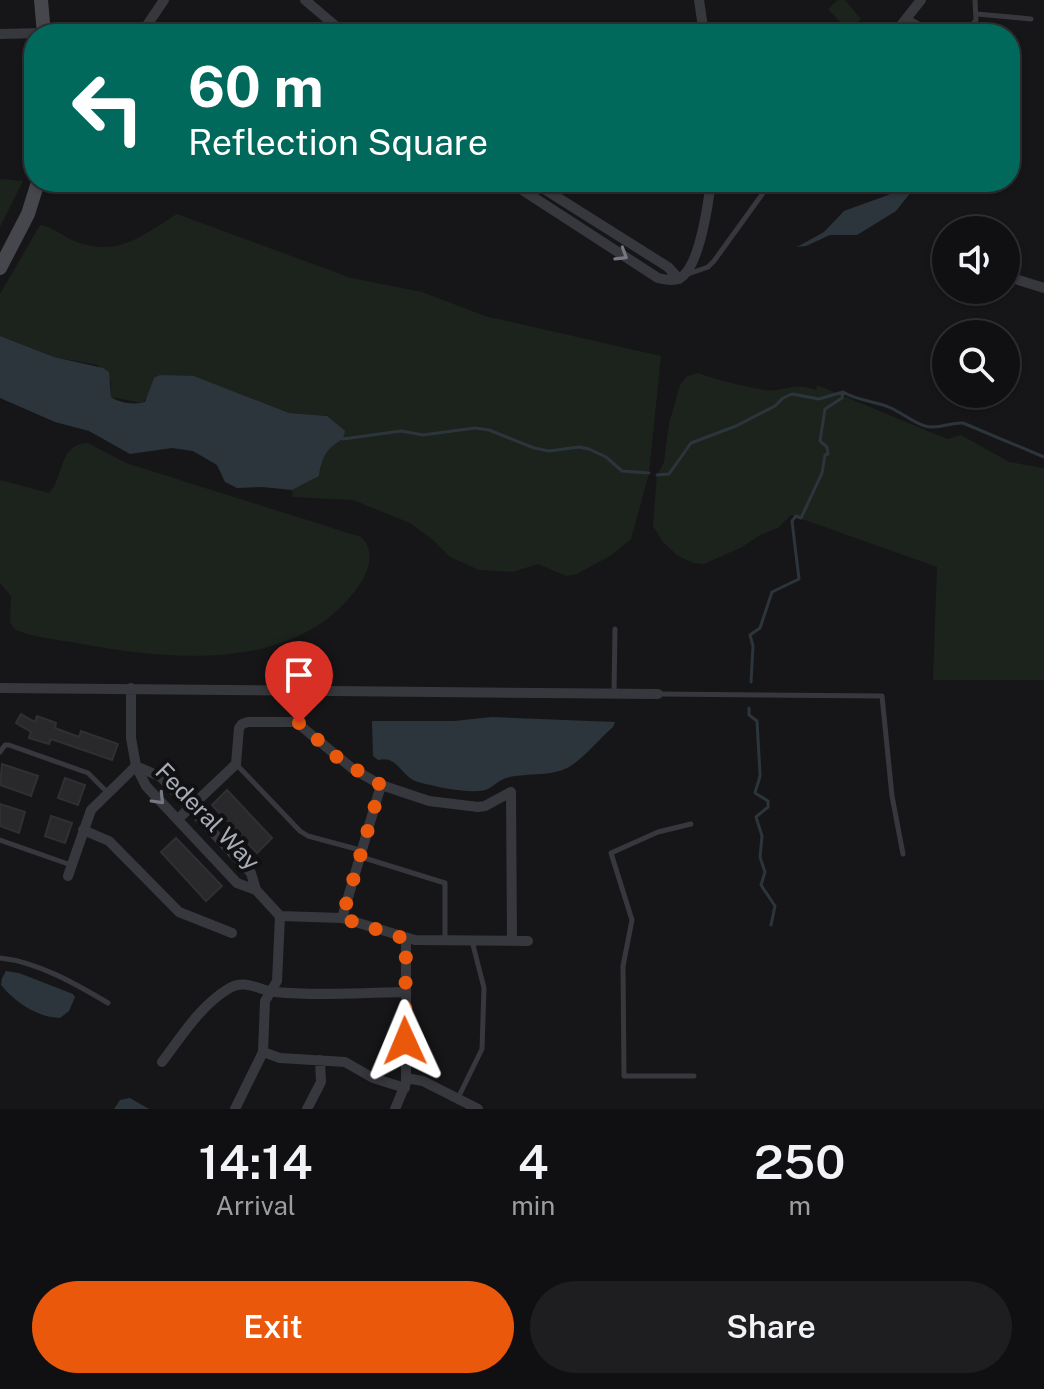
<!DOCTYPE html>
<html lang="en">
<head>
<meta charset="utf-8">
<style>
  :root { --surface:#101012; --page:#1e1e20; --text:#f1f3f6; --muted:#9c9d9f; --line:#303032; --accent:#ea580c }
  body { margin:0; font-family:"Public Sans",sans-serif; background:var(--page); color:var(--text); height:100vh; display:flex; flex-direction:column; font-size:30px; white-space:nowrap }
  * { box-sizing:border-box; margin:0 }
  p { font-size:26px; color:var(--muted) }
  .icon { flex:none; width:44px; height:44px; fill:none; stroke:currentColor; stroke-width:2; stroke-linecap:round; stroke-linejoin:round }
  .map { position:relative; height:1109px; overflow:hidden }
  .panel { display:flex; flex-direction:column; background:var(--surface); flex:1 }
  .panel>* { flex:none }
  .top-card { position:absolute; left:24px; top:24px; width:996px; height:168px; border-radius:32px; box-shadow:0 2px 6px #0004,0 0 0 2px var(--line); background:#00695c; color:#fff; overflow:hidden }
  .fabs { position:absolute; left:932px; top:216px; display:grid; gap:16px }
  .fabs a { display:grid; place-items:center; width:88px; height:88px; border-radius:50%; background:var(--surface); box-shadow:0 2px 6px #0004,0 0 0 2px var(--line); font-size:40px }
  .pin { position:absolute; display:grid; place-items:center; width:68px; height:68px; color:#fff; margin:-82px -34px; border-radius:50% 50% 50% 0; rotate:-45deg; box-shadow:0 0 8px #0007 }
  .pin .icon { rotate:45deg }
  .me { position:absolute; width:88px; margin:-44px; rotate:359deg; stroke-linejoin:round; filter:drop-shadow(0 0 6px #0008) }
  .turn { display:flex; align-items:center; gap:28px; height:168px; padding:0 32px; font-size:36px }
  .turn .icon { width:104px; height:104px; stroke-width:2.5 }
  .turn b { display:block; font-size:56px; line-height:68px }
  .eta { display:flex; justify-content:space-evenly; align-items:center; height:136px; text-align:center }
  .eta b { font-size:48px; font-weight:600; line-height:56px }
  .action { display:flex; gap:16px; margin-top:auto; padding:16px 32px }
  .action a { flex:1; height:92px; border-radius:48px; background:var(--accent); color:#fff; font-size:32px; font-weight:600; line-height:92px; text-align:center }
  .action a+a { background:var(--page); color:var(--text) }
  .map>svg:first-child { display:block }
  .green { fill:#1c231d }
  .water { fill:#2c353c }
  .lines { fill:none; stroke-linecap:round; stroke-linejoin:round }
  .stream { stroke:#2c353c; stroke-width:3 }
  .building { fill:#29292c; stroke:#303034; stroke-width:2 }
  .service { stroke:#37383d; stroke-width:5 }
  .minor { stroke:#37383d; stroke-width:10 }
  .secondary { stroke:#45474d; stroke-width:14 }
  .oneway { stroke:#757881 }
  .route { stroke:#ea580c; stroke-width:14; stroke-dasharray:0 25.2 }
  .labels { text-anchor:middle; dominant-baseline:central; stroke-width:8; stroke-linejoin:round; paint-order:stroke }
  .street-label { font-size:24px; fill:#a8adb8; stroke:#111113 }
</style>
</head>
<body>
<div class="map">
<svg width="1044" height="1109" viewBox="0 0 1044 1109">
  <rect width="100%" height="100%" fill="#161618"/>
  <path class="green" d="M838,0H845L861,19L855,26L851,22L845,27L828,9Z
    M0,179L23,181L0,227Z
    M177,214L351,278L422,292L485,316L661,356L649,473L631,539L610,556L577,574L566,576L538,564L513,572L479,570L450,557L433,540L410,523L353,500L293,497L292,490L319,476L322,458L331,446L327,416L289,413L194,376L154,378L148,397L142,403L111,397V382L98,365L54,357L0,336V294L40,225C51,226 63,236 74,241C118,258 141,236 177,214Z
    M698,373C713,379 750,388 766,390C786,392 792,381 816,390L817,385L947,439L961,435L1009,462L1044,468V680H933L937,567L791,515L778,528L760,535L742,547L704,564L693,563L678,556L663,542L653,526L657,475L664,462L669,424L680,385L686,377Z
    M88,443L126,463L361,537C374,549 370,567 362,581C303,673 174,661 82,644C60,640 37,638 16,630L10,623L11,596L0,583V480L49,493C65,476 58,444 88,443Z"/>
  <path class="water" d="M910,182H919L896,211L857,235H830L806,246L797,247L824,232L844,211L888,195Z
    M0,336L54,357L103,368L109,372L111,397C119,403 135,405 145,402L154,378L160,375L194,376L289,413L327,416L345,431L343,439C326,448 322,457 319,476L292,490L262,487L237,488L225,482L217,465L193,451L172,448L130,454L89,431L55,422L0,398Z
    M492,717L615,722L613,727C599,739 587,755 572,765C553,778 527,772 506,778C496,781 491,791 479,791C460,792 437,787 418,782C401,777 398,755 378,760L373,756L372,721H454Z
    M6,971L19,973L73,994L75,997L69,1011L60,1018C37,1017 16,1003 1,985L2,978Z
    M130,1098L149,1109H114L120,1100Z"/>
  <g class="lines">
    <path class="stream" d="M343,439L401,431L423,435L475,428L489,430L534,448L549,451L579,447L589,449L606,457L622,471L649,473
      M657,475L669,474L691,443L736,426L775,406L783,398L792,394L819,399L843,392C858,401 875,401 891,408C902,413 914,423 925,426C938,430 950,422 963,423L1044,457
      M751,682L753,646L750,635L760,628L772,592L799,579L792,521L796,516L801,518L822,473L825,455L828,454L827,447L820,441L825,409L842,398L843,392
      M749,708V715L757,721C758,739 759,756 760,774C760,780 756,787 755,793L768,801V807L756,817L762,836L760,857L765,872L761,885L775,906L771,925"/>
  </g>
  <path class="building" d="M21,714L35,722L37,716L56,723L55,728L79,737L81,731L118,744L112,760L51,739L49,744L29,738L31,732L16,723Z
    M2,764L38,776L31,796L0,785Z
    M65,778L85,785L78,805L58,798Z
    M227,790L272,838L257,853L212,805Z
    M0,804L25,812L19,833L0,826Z
    M51,816L72,823L65,843L45,836Z
    M176,838L222,886L206,901L161,852Z"/>
  <g class="lines">
    <path class="service" d="M977,14L1031,19
      M908,18L936,34
      M965,34L976,20L975,0
      M688,274L708,267L714,261L771,182
      M614,692L615,629
      M659,694L882,696L892,796L903,854
      M0,752L5,745H9L88,773L108,793
      M236,764L300,831L308,836L360,850
      M691,824L658,832L611,853L632,920L623,966L624,1076H694
      M0,840L71,865
      M361,857L445,883V941
      M0,958C38,962 76,984 108,1003
      M458,1098L482,1049L484,988L472,941"/>
    <path class="minor" d="M305,0L345,34
      M699,0L704,34
      M0,34L43,33
      M141,34L164,0
      M894,34L921,0
      M510,182L658,278C666,280 676,282 683,276C700,261 708,205 711,182
      M533,182L668,267L679,279
      M1006,276L1044,288
      M0,688L658,694
      M511,792L512,940
      M178,819L236,764L239,728L242,724L248,722H296L353,769L381,785L429,801L478,807L485,806L511,792
      M83,830L109,841L179,912L232,933
      M68,876L91,810L136,766L131,738V688
      M256,890L237,883L146,786L136,766L161,777L251,873L256,890L280,916
      M280,916L342,918L415,940L528,941
      M342,918L381,785
      M263,1052L280,1058L345,1062L373,1078L405,1088
      M162,1062C181,1037 200,1006 228,989C245,978 258,990 275,992C317,996 362,993 404,992
      M406,1078L423,1081L478,1109
      M235,1109L263,1052L265,1001L277,981L280,916
      M307,1109L321,1082L320,1060
      M395,1109L406,1083V939"/>
    <path class="secondary" d="M41,0L44,34
      M0,268L28,214L38,182"/>
  </g>
  <defs><path id="oneway-chevron" d="M-2-3.5L2.5 0L-2 3.5" fill="none" stroke-width="1.6" stroke-linecap="round" stroke-linejoin="round" transform="scale(2)"/></defs>
  <g class="oneway">
    <use href="#oneway-chevron" transform="translate(622 255) rotate(32)"/>
    <use href="#oneway-chevron" transform="translate(159 799) rotate(46)"/>
  </g>
  <g class="lines">
    <path class="route" d="M299,723L339,759L381,785L342,918L406,939L405,1041"/>
  </g>
  <g class="labels">
    <g class="street-label">
      <text transform="translate(208 816) rotate(46)">Federal Way</text>
    </g>
  </g>
</svg>
<div class="fabs">
<a><svg class="icon" aria-label="sound" viewBox="0 0 24 24"><path d="M4 9h4l5-4v14l-5-4H4zM17 9q2 3 0 6"/></svg></a>
<a><svg class="icon" aria-label="search" viewBox="0 0 24 24"><circle cx="10" cy="10" r="6"/><path d="M15 15l6 6"/></svg></a>
</div>
<div class="pin" style="left:299px;top:723px;background:#d93025"><svg class="icon" aria-label="arrive" viewBox="0 0 24 24"><path d="M6 21V4h12l-3 4 3 4H6"/></svg></div>
<svg class="me" style="left:405px;top:1041px" viewBox="-20 -20 40 40"><path d="M0-17L14 15 0 8-14 15z" fill="#ea580c" stroke="#fff" stroke-width="4"/></svg>
<div class="top-card">
<div class="turn"><svg class="icon" aria-label="left" viewBox="0 0 24 24"><path d="M17 20v-9H6M10 6l-5 5 5 5"/></svg><div><b>60 m</b>Reflection Square</div></div>
</div>
</div>
<section class="panel">
<div class="eta">
<div><b>14:14</b><p>Arrival</p></div>
<div><b>4</b><p>min</p></div>
<div><b>250</b><p>m</p></div>
</div>
<div class="action"><a>Exit</a><a>Share</a></div>
</section>
</body>
</html>
